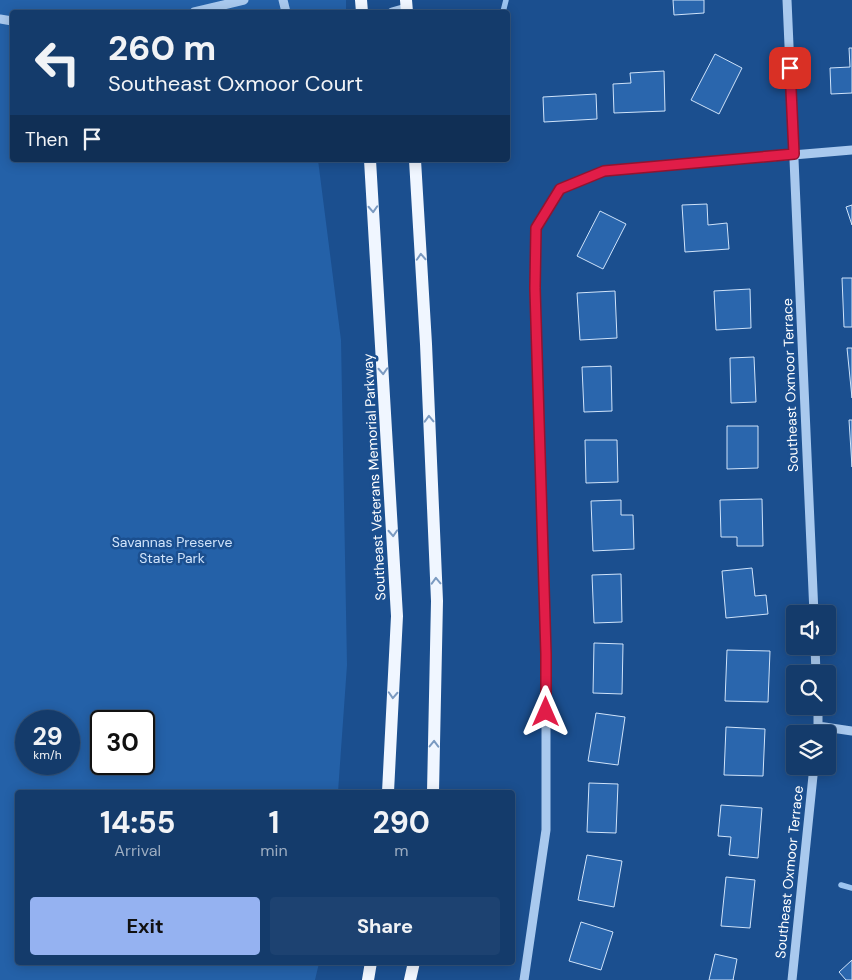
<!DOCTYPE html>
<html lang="en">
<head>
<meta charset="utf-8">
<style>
  :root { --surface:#143b6b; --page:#1d4271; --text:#f1f3f6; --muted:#9dadc1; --line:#33557e; --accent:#95b2f1 }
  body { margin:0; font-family:"DM Sans",sans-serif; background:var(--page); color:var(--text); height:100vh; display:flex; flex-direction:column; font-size:19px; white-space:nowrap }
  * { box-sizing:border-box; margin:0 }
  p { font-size:16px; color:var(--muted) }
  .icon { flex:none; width:28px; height:28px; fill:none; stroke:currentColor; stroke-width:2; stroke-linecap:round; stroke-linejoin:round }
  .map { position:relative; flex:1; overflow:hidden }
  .sheet { position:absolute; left:15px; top:790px; width:500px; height:175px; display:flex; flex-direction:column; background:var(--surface); border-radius:5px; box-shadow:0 2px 12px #0003,0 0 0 1px var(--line) }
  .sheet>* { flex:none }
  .hud { position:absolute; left:10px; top:10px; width:500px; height:152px; border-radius:5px; box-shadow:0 2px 12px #0003,0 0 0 1px var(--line); background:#143b6b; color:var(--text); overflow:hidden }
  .buttons { position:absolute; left:786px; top:605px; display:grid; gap:10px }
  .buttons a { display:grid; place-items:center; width:50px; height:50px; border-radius:5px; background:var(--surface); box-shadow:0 2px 12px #0003,0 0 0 1px var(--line); font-size:25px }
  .speed { position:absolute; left:15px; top:710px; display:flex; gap:10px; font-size:25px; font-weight:700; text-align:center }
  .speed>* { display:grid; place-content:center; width:65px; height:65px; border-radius:50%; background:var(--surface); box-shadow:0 2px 12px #0003,0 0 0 1px var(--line); line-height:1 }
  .speed small { font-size:12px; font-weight:400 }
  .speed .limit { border:2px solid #111; border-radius:8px; background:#fff; color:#111 }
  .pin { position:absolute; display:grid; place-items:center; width:42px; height:42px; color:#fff; margin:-21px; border-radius:10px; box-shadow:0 2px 8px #0006 }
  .me { position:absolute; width:55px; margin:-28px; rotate:0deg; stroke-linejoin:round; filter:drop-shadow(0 0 4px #0008) }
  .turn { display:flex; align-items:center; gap:18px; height:105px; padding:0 15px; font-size:22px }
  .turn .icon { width:65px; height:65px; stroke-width:2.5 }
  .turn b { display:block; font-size:35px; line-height:42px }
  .then { display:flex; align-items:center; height:48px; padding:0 15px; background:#0003; gap:10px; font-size:19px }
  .eta { display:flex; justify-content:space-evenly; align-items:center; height:85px; text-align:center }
  .eta b { font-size:30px; font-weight:700; line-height:35px }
  .action { display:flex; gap:10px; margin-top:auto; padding:10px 15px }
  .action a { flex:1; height:58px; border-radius:5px; background:var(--accent); color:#111; font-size:20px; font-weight:700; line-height:58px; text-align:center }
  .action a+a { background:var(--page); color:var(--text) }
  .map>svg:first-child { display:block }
  .green { fill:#2461a8; fill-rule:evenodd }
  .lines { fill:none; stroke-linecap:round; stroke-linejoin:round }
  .stream { stroke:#9cc4f0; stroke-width:5.5 }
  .building { fill:#2a66ad; stroke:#cfe3fa }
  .minor { stroke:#a9c9ee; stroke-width:9 }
  .major { stroke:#f0f6ff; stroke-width:12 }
  .oneway { stroke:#7b9ac1 }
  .route-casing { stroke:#92132f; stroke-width:12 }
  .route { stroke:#e11d48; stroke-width:9 }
  .labels { text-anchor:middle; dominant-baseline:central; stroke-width:5; stroke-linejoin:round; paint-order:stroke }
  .street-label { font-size:14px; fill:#fff; stroke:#1b4f8f }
  .park-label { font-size:14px; fill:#cfe3fa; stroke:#1b4f8f }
</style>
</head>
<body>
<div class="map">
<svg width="852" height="980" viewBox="0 0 852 980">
  <rect width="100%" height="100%" fill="#1b4f8f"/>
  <path class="green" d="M0,0H346V12H12V160H318L341,340L347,665L338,792H18V962L319,963L315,980H0ZM26,721H69V764H26ZM101,721H144V764H101Z"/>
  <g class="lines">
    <path class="stream" d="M503,12L506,0
      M841,885L852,888"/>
  </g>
  <path class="building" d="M673,0H704V13L674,15Z
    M849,48H852V93L831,94L830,68L850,67Z
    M715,54L742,68L719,114L691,100Z
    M664,71L665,111L614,113L613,84L631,83L630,73Z
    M596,94L597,119L544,122L543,97Z
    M707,204L708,225L727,223L729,249L685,252L682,205Z
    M852,205V225L846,207Z
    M600,211L626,224L603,269L577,256Z
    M842,278H852V327H844Z
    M750,289L751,328L716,330L714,291Z
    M615,291L617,338L580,340L577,293Z
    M847,348H852V398Z
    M754,357L756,402L731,403L730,358Z
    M611,366L612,411L584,412L582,367Z
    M849,420H852V467Z
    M727,426H758V468L727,469Z
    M585,440H617L618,482L586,483Z
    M762,499L763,546H737V537H721L720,500Z
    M621,500V515H633L634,549L593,551L591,501Z
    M752,568L755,596L766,595L768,614L726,618L722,571Z
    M621,574L622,622L594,623L592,575Z
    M594,643L623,644L622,694L593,693Z
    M727,650L770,651L768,702L725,701Z
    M596,713L625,717L618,765L588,761Z
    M726,727L765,729L763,776L724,775Z
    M589,783L618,784L616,833L587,832Z
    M721,805L762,808L758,858L729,855L731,837L718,836Z
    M587,855L622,861L614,907L578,900Z
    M726,877L755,880L750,928L721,926Z
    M581,922L613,932L601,970L569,961Z
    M715,954L737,959L733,980H734H709Z
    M852,960V980H846L839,972Z"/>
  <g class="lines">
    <path class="minor" d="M283,0L286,12
      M787,0L814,614
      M194,12L244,0
      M392,12L406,8
      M0,19L12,21
      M815,646L816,674
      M818,726L852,731
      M818,734V706
      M524,980L546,830V654L535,287L536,228L560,189L604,171L852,150
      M792,980L814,766"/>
    <path class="major" d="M361,0L362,12
      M406,0L407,12
      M370,160L397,616L388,792
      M415,160L426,344L437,601L433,792
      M368,980L371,962
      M410,980L414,962"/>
  </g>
  <defs><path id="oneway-chevron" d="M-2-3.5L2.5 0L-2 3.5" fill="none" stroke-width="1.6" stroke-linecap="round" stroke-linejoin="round" transform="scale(1.25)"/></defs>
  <g class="oneway">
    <use href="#oneway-chevron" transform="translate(373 209) rotate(87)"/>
    <use href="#oneway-chevron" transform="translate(421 257) rotate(-93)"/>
    <use href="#oneway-chevron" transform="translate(383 371) rotate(87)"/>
    <use href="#oneway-chevron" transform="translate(429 419) rotate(-92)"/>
    <use href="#oneway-chevron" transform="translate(393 533) rotate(87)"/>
    <use href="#oneway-chevron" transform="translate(436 581) rotate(-92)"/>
    <use href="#oneway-chevron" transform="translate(393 695) rotate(93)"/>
    <use href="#oneway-chevron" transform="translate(434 744) rotate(-89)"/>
  </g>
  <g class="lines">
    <defs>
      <path id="route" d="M546,712V654L535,288L536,228L560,189L604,171L794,154L790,68"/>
    </defs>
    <use href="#route" class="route-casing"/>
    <use href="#route" class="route"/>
  </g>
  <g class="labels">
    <g class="street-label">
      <text transform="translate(790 385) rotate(-92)">Southeast Oxmoor Terrace</text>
      <text transform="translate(374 477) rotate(-93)">Southeast Veterans Memorial Parkway</text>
      <text transform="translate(789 872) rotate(-84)">Southeast Oxmoor Terrace</text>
    </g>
    <g class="park-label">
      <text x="172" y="542">Savannas Preserve<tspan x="172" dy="16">State Park</tspan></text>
    </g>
  </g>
</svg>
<div class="buttons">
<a><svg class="icon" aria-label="sound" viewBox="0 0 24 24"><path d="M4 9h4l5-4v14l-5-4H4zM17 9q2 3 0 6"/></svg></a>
<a><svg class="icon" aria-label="search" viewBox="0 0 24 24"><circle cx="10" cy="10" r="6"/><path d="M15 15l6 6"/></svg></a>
<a><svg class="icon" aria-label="layers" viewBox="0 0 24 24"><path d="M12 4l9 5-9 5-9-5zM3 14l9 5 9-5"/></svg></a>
</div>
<div class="speed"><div>29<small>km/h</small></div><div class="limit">30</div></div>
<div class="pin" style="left:790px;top:68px;background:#d93025"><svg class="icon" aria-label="arrive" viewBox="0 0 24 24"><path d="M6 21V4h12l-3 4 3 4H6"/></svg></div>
<svg class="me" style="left:546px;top:712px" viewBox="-20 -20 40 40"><path d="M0-17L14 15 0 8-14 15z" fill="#e11d48" stroke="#fff" stroke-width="4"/></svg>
<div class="hud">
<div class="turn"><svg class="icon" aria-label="left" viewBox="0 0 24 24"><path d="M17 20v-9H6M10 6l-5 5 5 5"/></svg><div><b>260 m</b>Southeast Oxmoor Court</div></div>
<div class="then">Then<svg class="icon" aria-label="arrive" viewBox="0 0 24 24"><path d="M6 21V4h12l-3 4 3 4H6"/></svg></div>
</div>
<section class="sheet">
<div class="eta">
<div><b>14:55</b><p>Arrival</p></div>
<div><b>1</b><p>min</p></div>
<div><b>290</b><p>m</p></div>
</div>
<div class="action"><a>Exit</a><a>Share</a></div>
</section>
</div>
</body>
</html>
